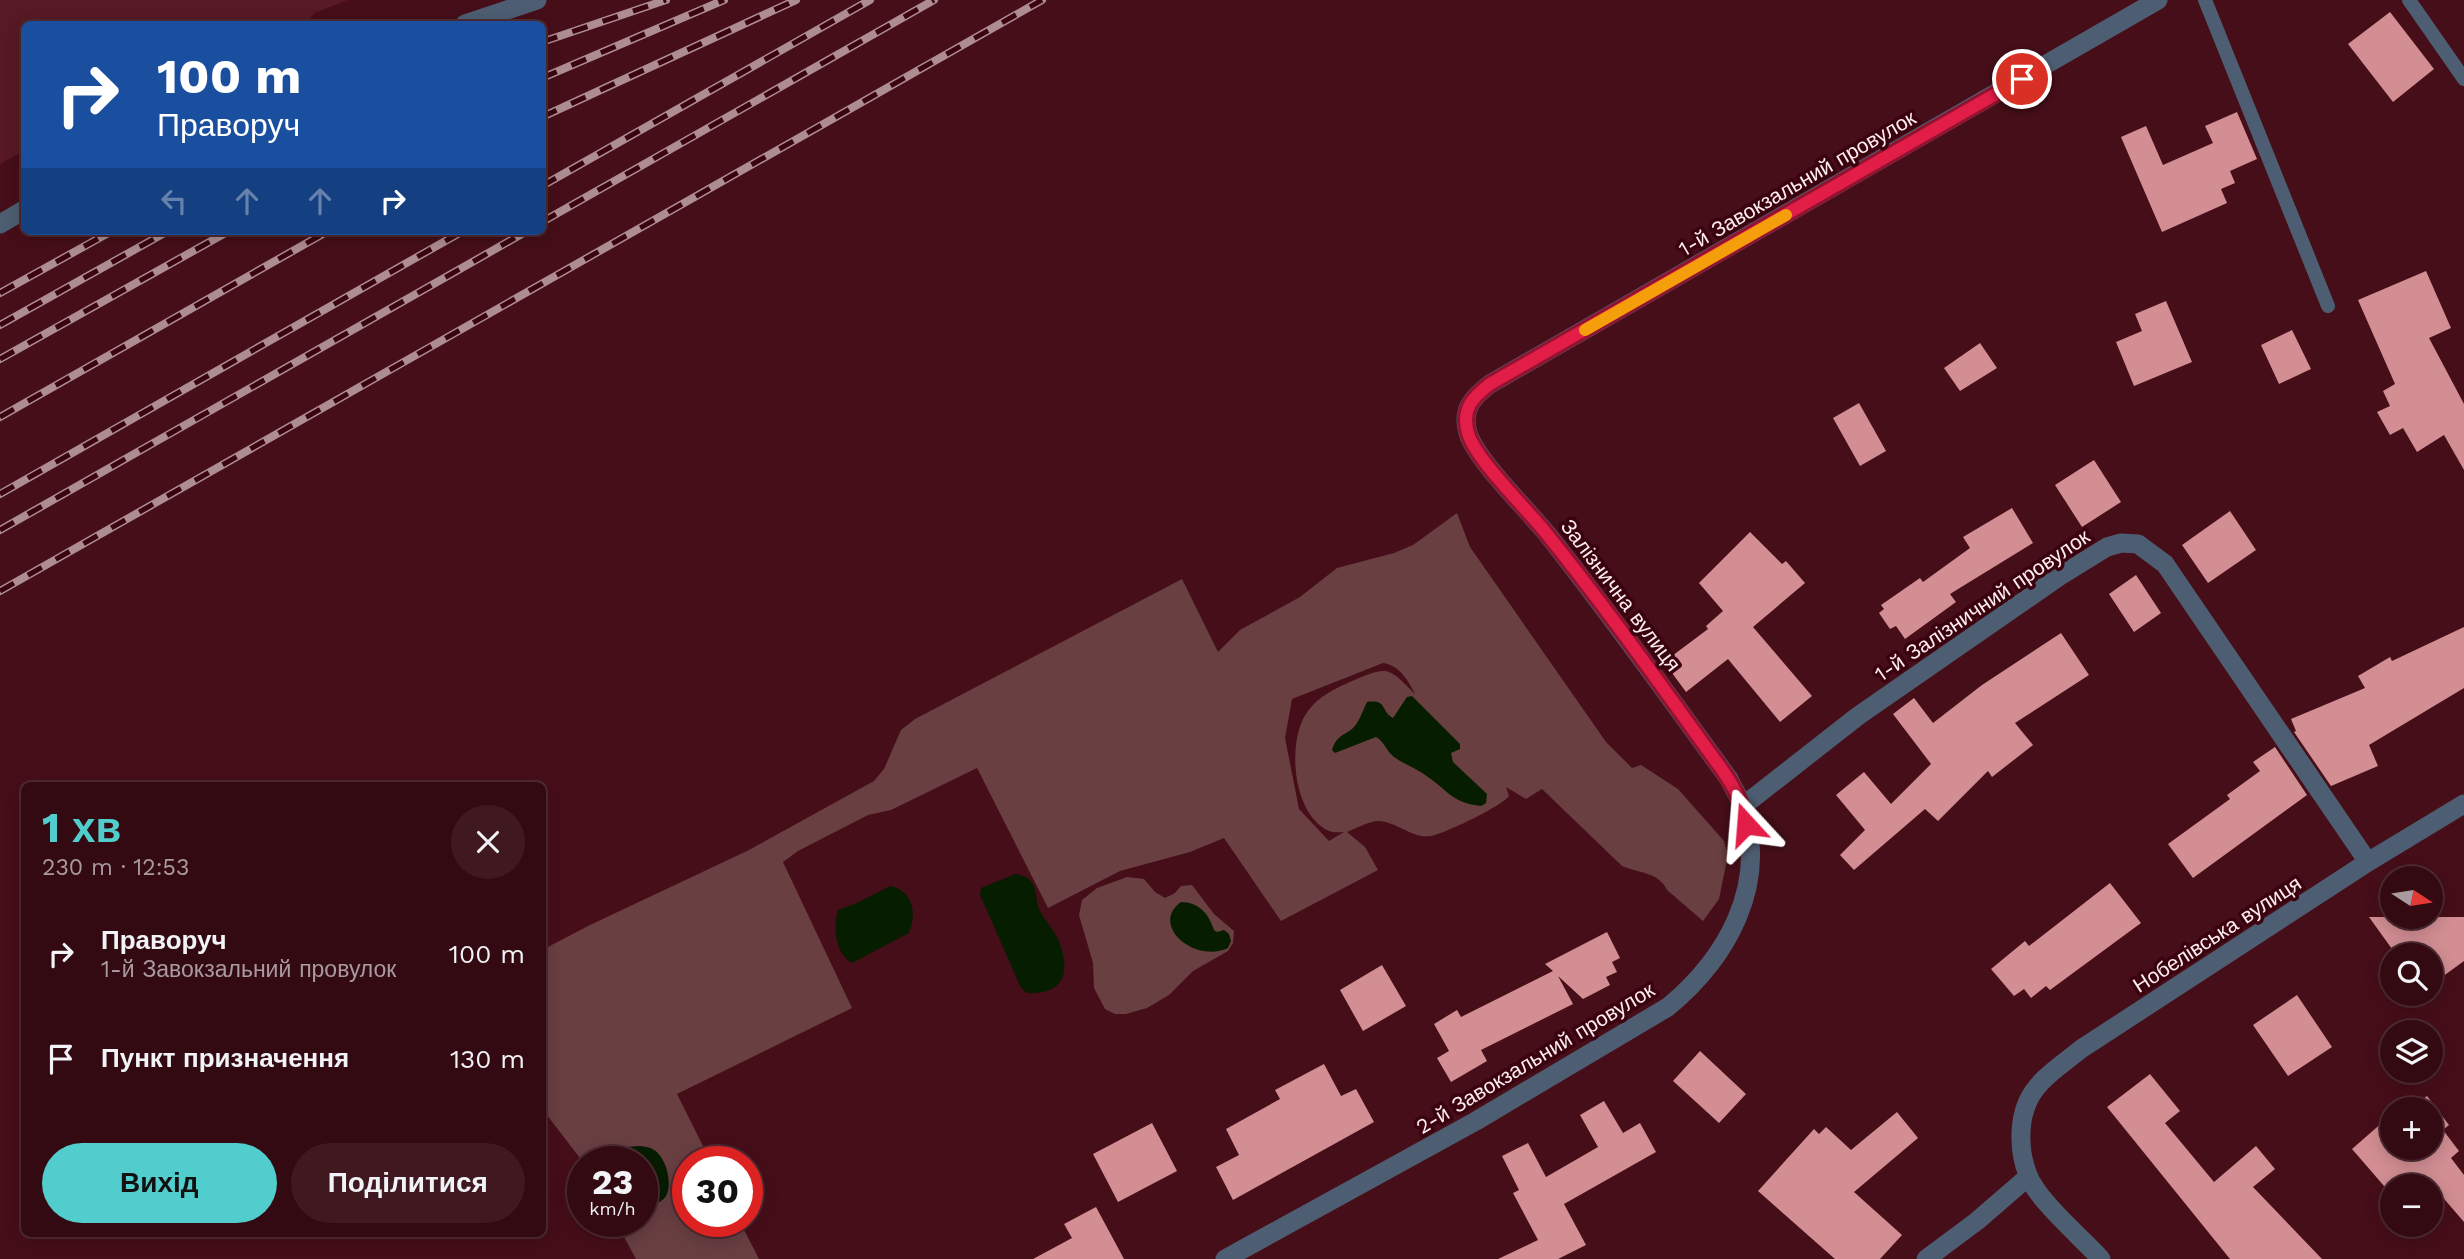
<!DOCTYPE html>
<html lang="uk">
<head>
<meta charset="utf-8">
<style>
  :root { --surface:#340a12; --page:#3f1820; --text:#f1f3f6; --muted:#a99a9f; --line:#4e2b32; --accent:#52cdcd }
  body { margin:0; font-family:"Work Sans",sans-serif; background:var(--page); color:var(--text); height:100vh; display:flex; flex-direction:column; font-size:26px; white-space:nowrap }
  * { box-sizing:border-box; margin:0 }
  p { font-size:23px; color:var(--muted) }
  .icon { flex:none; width:38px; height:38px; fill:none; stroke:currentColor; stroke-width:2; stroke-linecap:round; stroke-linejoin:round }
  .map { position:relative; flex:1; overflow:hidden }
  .panel { position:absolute; left:21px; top:782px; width:525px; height:455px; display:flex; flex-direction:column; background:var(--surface); border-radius:10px; box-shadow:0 4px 18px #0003,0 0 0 2px var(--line) }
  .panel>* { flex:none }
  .guide { position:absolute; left:21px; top:21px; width:525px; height:214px; border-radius:10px; box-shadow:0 4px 18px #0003,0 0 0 2px var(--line); background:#1a4fa0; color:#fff; overflow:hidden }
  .needle { width:46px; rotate:102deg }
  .fabs { position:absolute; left:2380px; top:866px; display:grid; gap:14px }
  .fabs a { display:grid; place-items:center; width:63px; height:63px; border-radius:50%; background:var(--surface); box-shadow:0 4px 18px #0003,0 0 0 2px var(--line); font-size:35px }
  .speed { position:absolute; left:567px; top:1146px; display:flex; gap:14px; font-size:35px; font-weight:700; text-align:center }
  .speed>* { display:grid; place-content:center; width:91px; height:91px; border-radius:50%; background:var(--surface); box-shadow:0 4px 18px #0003,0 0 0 2px var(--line); line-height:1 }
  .speed small { font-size:18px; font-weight:400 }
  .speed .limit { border:10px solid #d22; background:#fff; color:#111 }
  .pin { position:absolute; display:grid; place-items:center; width:60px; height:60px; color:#fff; margin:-30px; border:4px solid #fff; border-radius:50%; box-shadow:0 2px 7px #0007 }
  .me { position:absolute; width:77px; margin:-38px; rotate:341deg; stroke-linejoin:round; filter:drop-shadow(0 0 5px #0008) }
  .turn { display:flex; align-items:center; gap:24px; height:147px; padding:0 21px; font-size:32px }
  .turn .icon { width:91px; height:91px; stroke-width:2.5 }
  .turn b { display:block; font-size:49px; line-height:60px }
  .lanes { display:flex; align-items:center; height:66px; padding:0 21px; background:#0003; justify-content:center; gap:35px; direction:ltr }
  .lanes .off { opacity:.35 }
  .round { display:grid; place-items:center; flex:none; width:74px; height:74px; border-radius:37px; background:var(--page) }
  .headline { display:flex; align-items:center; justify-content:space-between; height:119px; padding:0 21px }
  h1 { font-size:42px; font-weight:700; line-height:52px; color:var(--accent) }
  .action { display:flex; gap:14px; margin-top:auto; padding:14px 21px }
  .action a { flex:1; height:80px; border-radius:42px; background:var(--accent); color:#111; font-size:28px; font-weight:700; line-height:80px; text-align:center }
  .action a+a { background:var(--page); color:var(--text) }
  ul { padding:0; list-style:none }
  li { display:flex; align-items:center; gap:21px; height:105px; padding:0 21px }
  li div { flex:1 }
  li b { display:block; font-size:26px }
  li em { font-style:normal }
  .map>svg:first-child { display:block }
  .built { fill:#571924 }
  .green { fill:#693f42; fill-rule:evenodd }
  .water { fill:#071d00 }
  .building { fill:#d28e93 }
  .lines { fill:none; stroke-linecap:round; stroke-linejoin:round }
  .service { stroke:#4e5e72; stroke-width:14 }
  .minor { stroke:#4e5e72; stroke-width:19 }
  .rail-casing { stroke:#ae8d92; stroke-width:8 }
  .rail { stroke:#3a030f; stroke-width:5; stroke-dasharray:16; stroke-linecap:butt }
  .route-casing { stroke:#92132f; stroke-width:18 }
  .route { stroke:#e11d48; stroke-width:12 }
  .slow { stroke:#f59e0b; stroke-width:12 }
  .labels { text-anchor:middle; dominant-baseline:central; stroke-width:7; stroke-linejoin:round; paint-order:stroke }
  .street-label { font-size:21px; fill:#fdedee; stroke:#3a030f }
</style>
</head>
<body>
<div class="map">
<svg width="2464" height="1259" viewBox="0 0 2464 1259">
  <rect width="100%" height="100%" fill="#460e18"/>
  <path class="built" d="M0,0H348L315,13L304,24H24V151L0,164Z"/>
  <path class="green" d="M1457,513L1470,547L1606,742L1632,768L1641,765L1678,789L1724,841L1728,855L1719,899L1703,921L1667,890C1659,872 1638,873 1622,866L1542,789L1526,799L1506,787L1509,796C1502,806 1444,834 1431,836C1412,839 1396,821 1378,821C1368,822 1356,828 1347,832L1365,847L1378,870L1281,921L1224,838L1190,852L1120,871L1048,908L977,768L891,810L868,815L798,851L783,862L852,1008L677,1094L711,1162H688V1222H740L759,1259H636L616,1222H642V1162H583L543,1110L542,950L590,925L747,851L874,781L884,769L901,730L915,719L1182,579L1218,652L1240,630L1300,597L1337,568L1394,553L1413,545ZM1383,663C1399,665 1408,680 1415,694C1388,667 1389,665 1352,681C1334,689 1319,696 1308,711C1286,739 1292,815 1329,831C1334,833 1339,832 1344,832L1329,841L1299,809L1285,738L1292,699Z
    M1127,877L1144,879L1155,892L1165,898L1175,893L1181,886L1192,885L1214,914L1234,931L1233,943L1228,951L1193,971L1169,995L1147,1008L1126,1014H1115L1105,1009L1094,988L1093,963L1079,915L1082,900L1097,888Z"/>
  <path class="water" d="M1412,696L1460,744V749L1451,753L1453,762L1487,794L1486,803L1481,806C1453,803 1448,791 1428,777C1418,769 1405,765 1394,757C1386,751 1385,742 1376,737L1335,753L1332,750C1336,737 1342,736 1352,729C1359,723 1363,710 1367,702C1388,699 1380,711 1393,718L1407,697Z
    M1015,874C1020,875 1026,876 1030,880C1038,888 1035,901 1040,911C1046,922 1056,932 1060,944C1071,975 1062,995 1027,993L1021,988L980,895L981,888Z
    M890,886C914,891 917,914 909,933L852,963C835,954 833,927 838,910L859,902Z
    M1181,902C1199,902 1209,914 1214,930L1217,932L1224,930L1229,934L1231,941L1228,948C1195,964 1149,925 1181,902Z
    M638,1146C644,1146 649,1147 654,1150C666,1157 673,1184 666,1196C662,1203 650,1206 642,1209V1162H607L627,1147Z"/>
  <path class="building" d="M2390,12L2434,69L2393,102L2348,44Z
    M2237,112L2257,159L2230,171L2235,183L2221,189L2227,203L2162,232L2121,137L2146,126L2163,165L2213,143L2205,126Z
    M2426,271L2451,328L2429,338L2464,404V470L2444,435L2417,452L2403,428L2390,435L2377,412L2390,406L2383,391L2395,384L2358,300Z
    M2166,301L2192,362L2134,386L2116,342L2142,331L2135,314Z
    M2292,330L2311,369L2279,384L2261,345Z
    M1980,343L1997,368L1960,391L1944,368Z
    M1859,403L1886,451L1860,466L1833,418Z
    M2094,460L2121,502L2082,527L2055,485Z
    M2012,508L2033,543L1950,594L1956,602L1905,639L1896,626L1890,629L1879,613L1884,609L1881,605L1920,578L1923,582L1970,548L1963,537Z
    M2230,511L2256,550L2208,583L2182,545Z
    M1750,532L1782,564L1786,561L1805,583L1753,627L1812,696L1780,722L1728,659L1686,692L1664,662L1708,629L1706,626L1723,611L1699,583Z
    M2136,575L2161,613L2134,632L2109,594Z
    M2464,627V688L2369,745L2378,766L2331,786L2294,732L2296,731L2291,719L2365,688L2358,676L2390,657L2392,661Z
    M2061,633L2089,675L2015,723L2033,745L1992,777L1988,771L1938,821L1925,809L1854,870L1840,855L1865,830L1836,795L1864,772L1891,804L1931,764L1893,714L1914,698L1933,723L1982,685Z
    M2275,747L2307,795L2193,878L2168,844L2230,799L2227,795L2260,771L2253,762Z
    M2110,883L2141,923L2050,990L2046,986L2031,998L2024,989L2014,996L1991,969L2025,941L2029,946Z
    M2369,917H2464V961L2431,985V956H2397Z
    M1607,932L1620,958L1612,962L1617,972L1606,977L1610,985L1583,999L1558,976L1573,1004L1481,1050L1487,1061L1451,1082L1437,1058L1449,1051L1434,1024L1457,1010L1461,1017L1553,971L1545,964Z
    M1382,965L1406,1006L1363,1031L1340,990Z
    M2297,995L2332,1047L2288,1076L2253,1025Z
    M1700,1051L1746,1094L1719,1123L1673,1081Z
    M1324,1064L1341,1096L1356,1089L1374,1122L1233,1200L1216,1167L1239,1155L1226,1129L1280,1099L1275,1090Z
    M2150,1074L2180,1111L2165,1123L2214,1182L2256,1146L2275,1169L2253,1187L2322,1259H2230L2107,1107Z
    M2427,1096L2449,1125L2443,1130L2459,1151L2451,1158L2464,1175V1222L2433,1186H2384L2352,1149L2392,1114V1148H2431V1110H2409Z
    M1604,1101L1623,1133L1640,1123L1656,1152L1564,1204L1586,1245L1558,1259H1498L1538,1240L1513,1193L1519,1190L1502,1156L1528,1143L1546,1177L1598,1147L1580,1115Z
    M1897,1112L1918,1138L1854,1192L1902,1235L1880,1259H1835L1758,1191L1814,1129L1819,1134L1826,1127L1851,1150Z
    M1152,1123L1177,1171L1118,1202L1093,1154Z
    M1096,1207L1124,1259H1033L1072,1238L1064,1224Z"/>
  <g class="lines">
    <path class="service" d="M2205,0L2328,306
      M2409,0L2464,79"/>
    <path class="minor" d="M465,24L537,0
      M0,224L24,210
      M1743,806L1858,716L2060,576L2107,547L2121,543L2138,544L2165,564L2368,862
      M1225,1259L1476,1121L1668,1007C1727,958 1768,886 1743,808C1740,798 1733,788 1729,779C1669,697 1610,613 1547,534C1527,509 1476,460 1468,433C1461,409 1473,397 1490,384L2158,0
      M1926,1259L1977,1221L2028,1177
      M2101,1259C2082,1238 2037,1200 2028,1175C2019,1153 2018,1123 2028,1101C2038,1079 2063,1064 2081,1049L2368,862L2464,804"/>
    <defs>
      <path id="rail" d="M542,42L666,0
        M542,78L724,0
        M542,117L796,0
        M542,186L870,0
        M542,222L934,0
        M0,293L112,231
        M0,325L168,231
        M0,359L229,231
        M0,417L328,231
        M0,494L463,231
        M0,530L527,231
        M0,591L1042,0"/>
    </defs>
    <use href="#rail" class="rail-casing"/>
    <use href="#rail" class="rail"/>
  </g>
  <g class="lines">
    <defs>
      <path id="route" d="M1746,824C1742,799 1730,780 1715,760C1660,684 1605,606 1546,533C1527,509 1475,459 1468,433C1461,409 1473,397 1490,384L2022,79"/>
    </defs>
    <use href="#route" class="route-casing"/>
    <use href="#route" class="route"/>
    <path class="slow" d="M1585,330L1786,215"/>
  </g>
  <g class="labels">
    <g class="street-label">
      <text transform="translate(1797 183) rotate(-30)">1-й Завокзальний провулок</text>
      <text transform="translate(1621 595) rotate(53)">Залізнична вулиця</text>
      <text transform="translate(1982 605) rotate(-34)">1-й Залізничний провулок</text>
      <text transform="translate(2217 934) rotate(-33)">Нобелівська вулиця</text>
      <text transform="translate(1535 1058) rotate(-31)">2-й Завокзальний провулок</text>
    </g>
  </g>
</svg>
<div class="fabs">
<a><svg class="needle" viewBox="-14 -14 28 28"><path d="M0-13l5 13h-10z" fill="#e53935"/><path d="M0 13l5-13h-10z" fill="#a99a9f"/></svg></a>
<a><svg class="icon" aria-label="search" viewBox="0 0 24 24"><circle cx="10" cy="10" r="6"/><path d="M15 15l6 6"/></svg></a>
<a><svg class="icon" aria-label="layers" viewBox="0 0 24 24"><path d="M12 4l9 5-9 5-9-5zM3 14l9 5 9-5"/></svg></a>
<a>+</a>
<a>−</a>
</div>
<div class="speed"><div>23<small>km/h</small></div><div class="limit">30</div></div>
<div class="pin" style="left:2022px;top:79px;background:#d93025"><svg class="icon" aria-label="arrive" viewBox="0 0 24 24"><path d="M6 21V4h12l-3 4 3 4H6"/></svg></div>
<svg class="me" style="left:1746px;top:824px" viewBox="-20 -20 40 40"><path d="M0-17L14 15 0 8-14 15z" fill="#e11d48" stroke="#fff" stroke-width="4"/></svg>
<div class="guide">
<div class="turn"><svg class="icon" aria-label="right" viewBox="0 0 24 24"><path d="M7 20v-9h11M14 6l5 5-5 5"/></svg><div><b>100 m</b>Праворуч</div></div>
<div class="lanes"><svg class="icon off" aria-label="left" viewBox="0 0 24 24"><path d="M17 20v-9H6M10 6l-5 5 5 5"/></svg><svg class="icon off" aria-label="ahead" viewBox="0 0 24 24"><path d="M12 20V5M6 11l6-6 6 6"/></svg><svg class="icon off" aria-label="ahead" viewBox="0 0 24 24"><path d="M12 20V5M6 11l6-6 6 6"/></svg><svg class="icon" aria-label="right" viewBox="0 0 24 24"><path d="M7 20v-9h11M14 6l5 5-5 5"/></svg></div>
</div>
<section class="panel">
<div class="headline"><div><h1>1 хв</h1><p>230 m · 12:53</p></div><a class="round"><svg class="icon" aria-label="close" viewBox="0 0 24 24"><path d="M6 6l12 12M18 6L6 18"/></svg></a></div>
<ul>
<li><svg class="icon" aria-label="right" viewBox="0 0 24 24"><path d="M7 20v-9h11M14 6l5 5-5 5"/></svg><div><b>Праворуч</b><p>1-й Завокзальний провулок</p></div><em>100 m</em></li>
<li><svg class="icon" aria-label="arrive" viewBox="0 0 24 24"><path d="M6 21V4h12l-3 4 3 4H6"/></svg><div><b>Пункт призначення</b></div><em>130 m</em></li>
</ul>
<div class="action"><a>Вихід</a><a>Поділитися</a></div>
</section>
</div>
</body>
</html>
